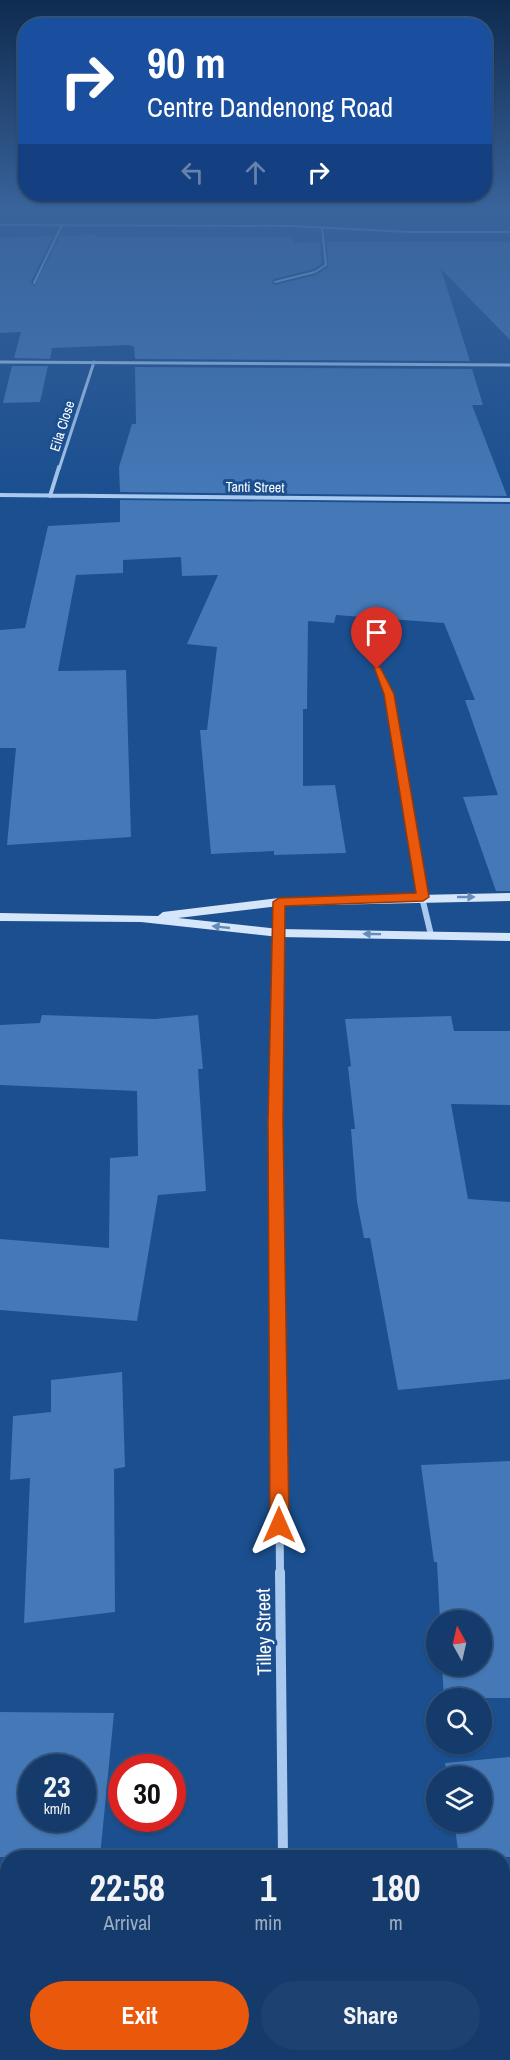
<!DOCTYPE html>
<html lang="en">
<head>
<meta charset="utf-8">
<style>
  :root { --surface:#143b6b; --page:#1d4271; --text:#f1f3f6; --muted:#9dadc1; --line:#33557e; --accent:#ea580c }
  body { margin:0; font-family:"Archivo Narrow",sans-serif; background:var(--page); color:var(--text); height:100vh; display:flex; flex-direction:column; font-size:22px; white-space:nowrap }
  * { box-sizing:border-box; margin:0 }
  p { font-size:20px; color:var(--muted) }
  .icon { flex:none; width:33px; height:33px; fill:none; stroke:currentColor; stroke-width:2; stroke-linecap:round; stroke-linejoin:round }
  .map { position:relative; flex:1; overflow:hidden }
  .drawer { position:absolute; left:0px; top:1850px; width:510px; height:212px; display:flex; flex-direction:column; background:var(--surface); border-radius:24px 24px 0 0; box-shadow:0 2px 4px #0004,0 0 0 2px var(--line) }
  .drawer>* { flex:none }
  .top-card { position:absolute; left:18px; top:18px; width:474px; height:183px; border-radius:24px; box-shadow:0 2px 4px #0004,0 0 0 2px var(--line); background:#1a4fa0; color:#fff; overflow:hidden }
  .needle { width:39px; rotate:352deg }
  .buttons { position:absolute; left:426px; top:1610px; display:grid; gap:12px }
  .buttons a { display:grid; place-items:center; width:66px; height:66px; border-radius:50%; background:var(--surface); box-shadow:0 2px 4px #0004,0 0 0 2px var(--line); font-size:30px }
  .speed { position:absolute; left:18px; top:1754px; display:flex; gap:12px; font-size:30px; font-weight:700; text-align:center }
  .speed>* { display:grid; place-content:center; width:78px; height:78px; border-radius:50%; background:var(--surface); box-shadow:0 2px 4px #0004,0 0 0 2px var(--line); line-height:1 }
  .speed small { font-size:15px; font-weight:400 }
  .speed .limit { border:9px solid #d22; background:#fff; color:#111 }
  .pin { position:absolute; display:grid; place-items:center; width:51px; height:51px; color:#fff; margin:-62px -26px; border-radius:50% 50% 50% 0; rotate:-45deg; box-shadow:0 0 6px #0007 }
  .pin .icon { rotate:45deg }
  .me { position:absolute; width:66px; margin:-33px; rotate:0deg; stroke-linejoin:round; filter:drop-shadow(0 0 4px #0008) }
  .turn { display:flex; align-items:center; gap:21px; height:126px; padding:0 30px; font-size:27px }
  .turn .icon { width:78px; height:78px; stroke-width:2.5 }
  .turn b { display:block; font-size:42px; line-height:51px }
  .lanes { display:flex; align-items:center; height:57px; padding:0 30px; background:#0003; justify-content:center; gap:30px; direction:ltr }
  .lanes .off { opacity:.35 }
  .eta { display:flex; justify-content:space-evenly; align-items:center; height:102px; text-align:center }
  .eta b { font-size:36px; font-weight:700; line-height:42px }
  .primary-button { display:flex; gap:12px; margin-top:auto; padding:12px 30px }
  .primary-button a { flex:1; height:69px; border-radius:36px; background:var(--accent); color:#fff; font-size:24px; font-weight:700; line-height:69px; text-align:center }
  .primary-button a+a { background:var(--page); color:var(--text) }
  .map>svg:first-child { display:block }
  .building { fill:#4478b7; fill-rule:evenodd }
  .lines { fill:none; stroke-linecap:round; stroke-linejoin:round }
  .minor-far6 { stroke:#a9c9ee; stroke-width:2 }
  .minor-far5 { stroke:#a9c9ee; stroke-width:3 }
  .minor-far4 { stroke:#a9c9ee; stroke-width:4 }
  .minor-far3 { stroke:#a9c9ee; stroke-width:4.5 }
  .minor-far2 { stroke:#a9c9ee; stroke-width:6 }
  .minor-far1 { stroke:#a9c9ee; stroke-width:8 }
  .minor { stroke:#a9c9ee; stroke-width:10 }
  .secondary { fill:#d6e6fa; fill-rule:evenodd }
  .oneway { fill:#668bba }
  .route { fill:#ea580c; stroke:#983908; stroke-width:1.5 }
  .labels { text-anchor:middle; dominant-baseline:central; stroke-width:6; stroke-linejoin:round; paint-order:stroke }
  .far-street-label { font-size:14px; fill:#fff; stroke:#1b4f8f }
  .near-street-label { font-size:20px; fill:#fff; stroke:#1b4f8f }
</style>
</head>
<body>
<div class="map">
<svg width="510" height="2060" viewBox="0 0 510 2060">
  <rect width="100%" height="100%" fill="#1b4f8f"/>
  <path class="building" d="M96,235V237H291L294,243L320,242L322,263L314,269L274,279L272,283L275,285L316,275L328,267L327,242H510V340L441,269L470,361L135,359L134,347L129,345L52,348L50,359L14,358L21,332L0,333V238L53,236L31,282L34,286L60,236Z
    M12,366H48L40,402L3,403Z
    M135,367L472,369L483,405H472L507,496L120,492L119,467L132,424H136Z
    M120,500L510,504V891H496L463,797L498,795L465,700H475L444,623L336,615L334,623L308,621L307,709H303V786L335,785L346,853L274,855V851L211,854L200,730H207L217,647L187,644L218,575L182,576L181,557L123,560V573L76,575L58,671L126,670L131,837L7,845L16,748H0V630L25,628L48,526L120,522Z
    M42,1015L155,1019L198,1015L203,1069H198L206,1191L158,1195L137,1321L0,1310V1239L109,1248L110,1158L138,1156L137,1091L0,1085V1025L40,1023Z
    M451,1016L454,1031H510V1105L451,1104L468,1199L510,1202V1379L398,1390L370,1238H364L357,1202L351,1129H355L348,1067L351,1066L345,1019Z
    M122,1372L125,1467L114,1469L115,1612L24,1623L30,1478L10,1480L13,1416L51,1412V1380Z
    M510,1461V1698H444L442,1665H482V1620H440L437,1562H434L421,1465Z
    M0,1712L114,1713L100,1857H0ZM32,1767H82V1818H32Z
    M510,1757V1857H459L454,1821H482V1776H447L445,1763Z"/>
  <g class="lines">
    <path class="minor-far6" d="M0,225L291,226L409,232H510
      M275,282L315,272L326,265L322,228
      M34,283L62,225"/>
    <path class="minor-far5" d="M0,362L510,365
      M59,469L94,362"/>
    <path class="minor-far4" d="M0,495L510,500
      M50,496L59,467"/>
    <path class="minor-far3" d="M377,669L389,694L421,890"/>
    <path class="minor-far2" d="M420,889L431,935
      M277,1191L279,902"/>
    <path class="minor-far1" d="M277,1189L280,1573"/>
    <path class="minor" d="M280,1572L283,1857
      M285,2054V2060"/>
    <path class="secondary" d="M510,893V901L279,906L178,918L279,929L510,933V941L279,937L141,922L0,921V913L158,916L163,912L279,898Z"/>
  </g>
  <defs><path id="oneway-solid" d="M-6-.8H1V-3.2L6.5 0L1 3.2V.8H-6Z" transform="scale(1.5)"/></defs>
  <g class="oneway">
    <use href="#oneway-solid" transform="translate(466 897)"/>
    <use href="#oneway-solid" transform="translate(221 927) rotate(-174)"/>
    <use href="#oneway-solid" transform="translate(372 934) rotate(-179)"/>
  </g>
  <linearGradient id="sky" x2="0" y2="1"><stop stop-color="#0f2b4f"/><stop offset="0.42" stop-color="#39639b"/><stop offset="1" stop-color="#39639b" stop-opacity="0"/></linearGradient>
  <rect width="510" height="496" fill="url(#sky)"/>
  <path class="route" d="M374,667H380L394,694L429,897L423,901L285,906L283,1121L289,1525L286,1531L279,1534L273,1531L270,1525L268,1121L273,902L279,898L416,893L384,694Z"/>
  <g class="labels">
    <g class="far-street-label">
      <text transform="translate(62 426) rotate(-72)">Eila Close</text>
      <text transform="translate(255 487) rotate(1)">Tanti Street</text>
    </g>
    <g class="near-street-label">
      <text transform="translate(263 1632) rotate(-91)">Tilley Street</text>
    </g>
  </g>
</svg>
<div class="buttons">
<a><svg class="needle" viewBox="-14 -14 28 28"><path d="M0-13l5 13h-10z" fill="#e53935"/><path d="M0 13l5-13h-10z" fill="#9dadc1"/></svg></a>
<a><svg class="icon" aria-label="search" viewBox="0 0 24 24"><circle cx="10" cy="10" r="6"/><path d="M15 15l6 6"/></svg></a>
<a><svg class="icon" aria-label="layers" viewBox="0 0 24 24"><path d="M12 4l9 5-9 5-9-5zM3 14l9 5 9-5"/></svg></a>
</div>
<div class="speed"><div>23<small>km/h</small></div><div class="limit">30</div></div>
<div class="pin" style="left:377px;top:669px;background:#d93025"><svg class="icon" aria-label="arrive" viewBox="0 0 24 24"><path d="M6 21V4h12l-3 4 3 4H6"/></svg></div>
<svg class="me" style="left:279px;top:1525px" viewBox="-20 -20 40 40"><path d="M0-17L14 15 0 8-14 15z" fill="#ea580c" stroke="#fff" stroke-width="4"/></svg>
<div class="top-card">
<div class="turn"><svg class="icon" aria-label="right" viewBox="0 0 24 24"><path d="M7 20v-9h11M14 6l5 5-5 5"/></svg><div><b>90 m</b>Centre Dandenong Road</div></div>
<div class="lanes"><svg class="icon off" aria-label="left" viewBox="0 0 24 24"><path d="M17 20v-9H6M10 6l-5 5 5 5"/></svg><svg class="icon off" aria-label="ahead" viewBox="0 0 24 24"><path d="M12 20V5M6 11l6-6 6 6"/></svg><svg class="icon" aria-label="right" viewBox="0 0 24 24"><path d="M7 20v-9h11M14 6l5 5-5 5"/></svg></div>
</div>
<section class="drawer">
<div class="eta">
<div><b>22:58</b><p>Arrival</p></div>
<div><b>1</b><p>min</p></div>
<div><b>180</b><p>m</p></div>
</div>
<div class="primary-button"><a>Exit</a><a>Share</a></div>
</section>
</div>
</body>
</html>
